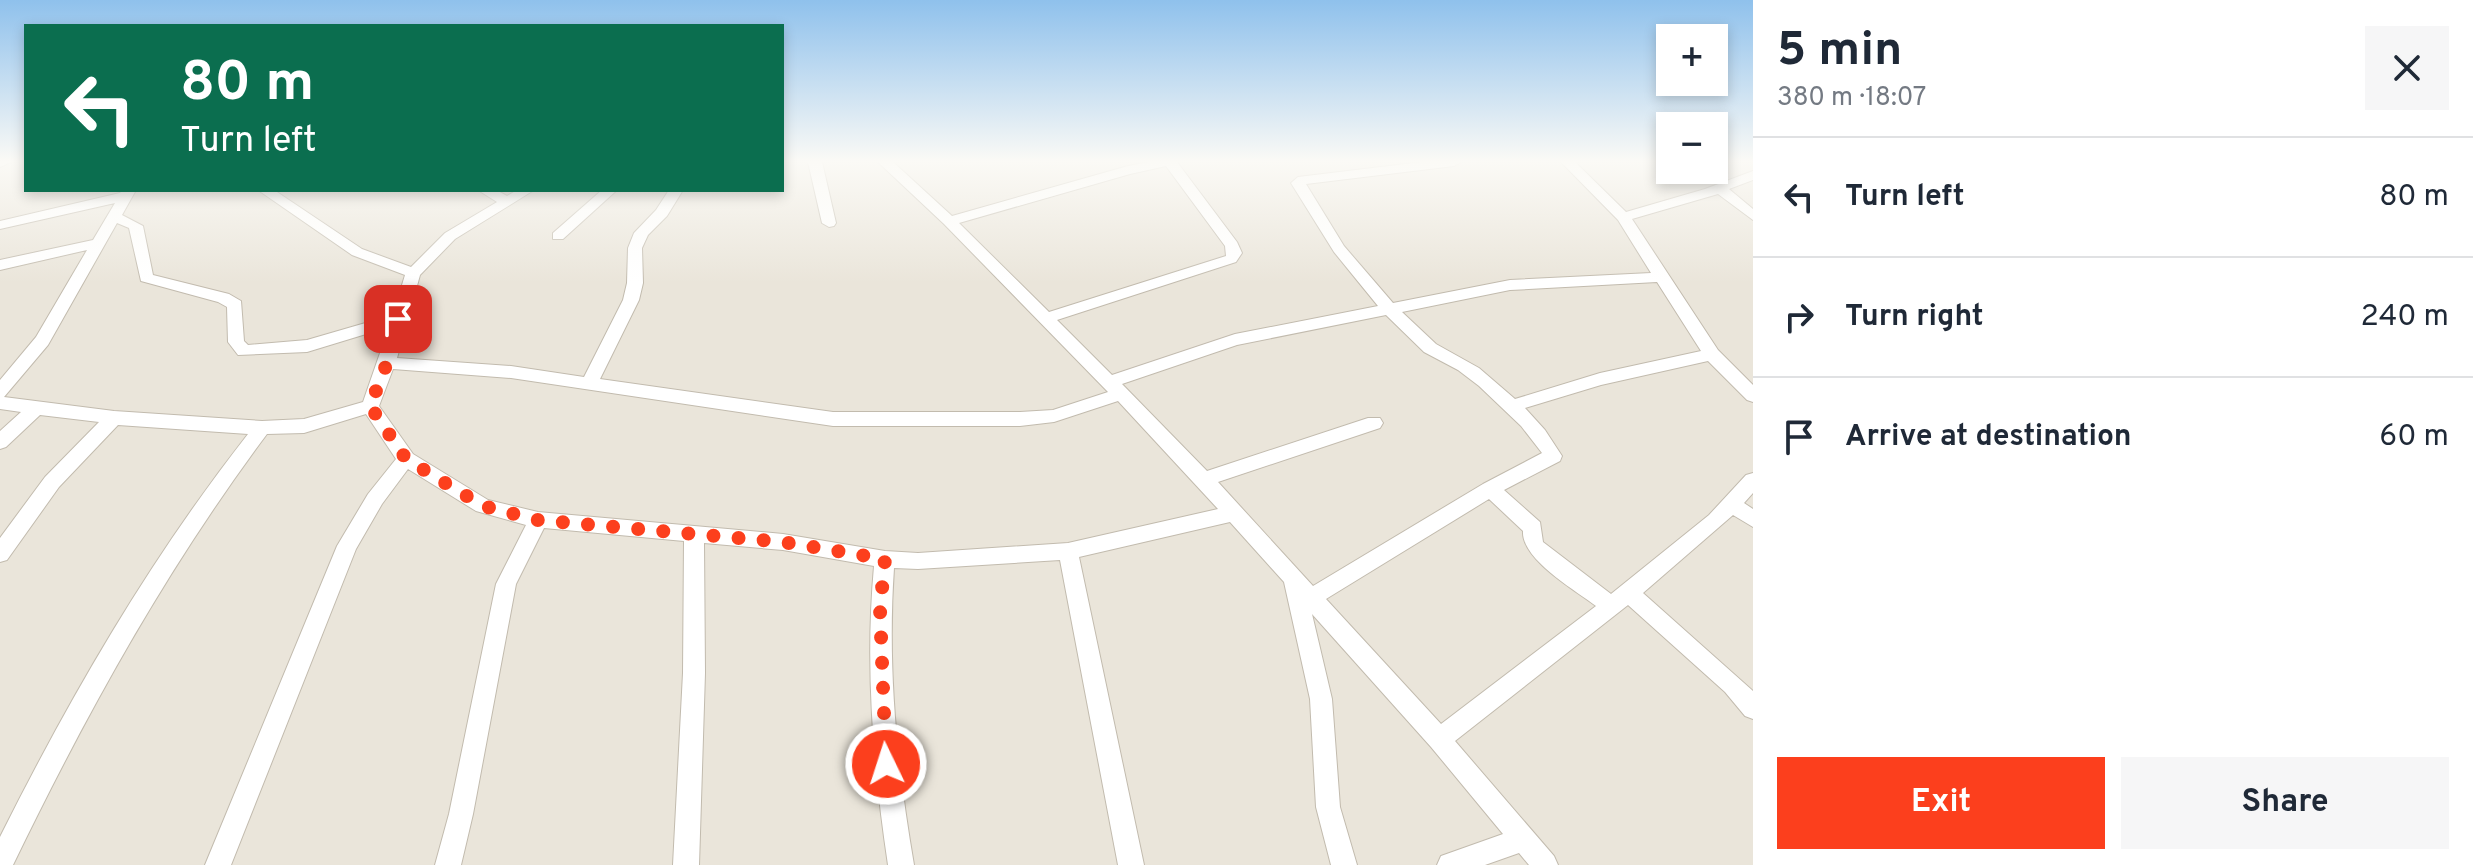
<!DOCTYPE html>
<html lang="en">
<head>
<meta charset="utf-8">
<style>
  :root { --surface:#fff; --page:#f6f6f7; --text:#1f2937; --muted:#747a83; --line:#e0e1e3; --accent:#fc3f1d }
  body { margin:0; font-family:Overpass,sans-serif; background:var(--page); color:var(--text); height:100vh; display:flex; flex-direction:column; font-size:30px; white-space:nowrap }
  * { box-sizing:border-box; margin:0 }
  p { font-size:26px; color:var(--muted) }
  .icon { flex:none; width:44px; height:44px; fill:none; stroke:currentColor; stroke-width:2; stroke-linecap:round; stroke-linejoin:round }
  .map { position:relative; flex:1; overflow:hidden }
  .sheet { display:flex; flex-direction:column; background:var(--surface); width:720px }
  .sheet>* { flex:none }
  .top-card { position:absolute; left:24px; top:24px; width:760px; height:168px; border-radius:0px; box-shadow:0 4px 12px #0003; background:#0b6e4f; color:#fff; overflow:hidden }
  .fabs { position:absolute; left:1656px; top:24px; display:grid; gap:16px }
  .fabs a { display:grid; place-items:center; width:72px; height:72px; border-radius:0px; background:var(--surface); box-shadow:0 4px 12px #0003; font-size:40px }
  .pin { position:absolute; display:grid; place-items:center; width:68px; height:68px; color:#fff; margin:-34px; border-radius:16px; box-shadow:0 4px 12px #0006 }
  .me { position:absolute; width:88px; margin:-44px; rotate:356deg; stroke-linejoin:round; filter:drop-shadow(0 0 6px #0008) }
  .turn { display:flex; align-items:center; gap:28px; height:168px; padding:0 24px; font-size:36px }
  .turn .icon { width:104px; height:104px; stroke-width:2.5 }
  .turn b { display:block; font-size:56px; line-height:68px }
  .round { display:grid; place-items:center; flex:none; width:84px; height:84px; border-radius:0px; background:var(--page) }
  .headline { display:flex; align-items:center; justify-content:space-between; height:136px; padding:0 24px }
  h1 { font-size:48px; font-weight:700; line-height:60px }
  .button { display:flex; gap:16px; margin-top:auto; padding:16px 24px }
  .button a { flex:1; height:92px; border-radius:0px; background:var(--accent); color:#fff; font-size:32px; font-weight:700; line-height:92px; text-align:center }
  .button a+a { background:var(--page); color:var(--text) }
  ul { padding:0; list-style:none }
  li { display:flex; align-items:center; gap:24px; height:120px; padding:0 24px; border-top:2px solid var(--line) }
  li div { flex:1 }
  li b { display:block; font-size:30px }
  li em { font-style:normal }
  main { display:flex; flex:1; min-height:0 }
  .map>svg:first-child { display:block }
  .residential { fill:#eae5da }
  .lines { fill:none; stroke-linecap:round; stroke-linejoin:round }
  .minor-casing { stroke:#c2bbae; stroke-width:2 }
  .minor { fill:#fff; fill-rule:evenodd }
  .route { stroke:#fc3f1d; stroke-width:14; stroke-dasharray:0 25.2 }
</style>
</head>
<body>
<main>
<div class="map">
<svg width="1753" height="865" viewBox="0 0 1753 865">
  <rect width="100%" height="100%" fill="#f6f3ec"/>
  <path class="residential" d="M0,162H26V190H782V162H1670V170H1714V162H1753V865H0Z"/>
  <g class="lines">
    <defs>
      <path id="minor" d="M0,162H11L0,167Z
        M808,162H822L836,223L834,226L829,227L822,223Z
        M878,162H893L952,216L1128,166L1149,162H1177L1237,242L1242,253L1236,262L1057,320L1112,375L1235,334L1378,306L1334,252L1291,183L1298,177L1422,162H1461L1454,166L1306,184L1344,246L1393,303L1510,280L1651,273L1618,220L1561,162H1575L1626,212L1705,189L1753,171V180L1729,189L1753,209V220L1718,194L1632,219L1718,350L1753,385V402L1747,400L1708,361L1601,385L1525,408L1545,430L1562,456L1560,461L1504,490L1540,522L1543,542L1611,594L1709,515L1746,475L1753,473V493L1744,503L1753,509V527L1733,515L1643,593L1753,691V719L1745,716L1725,692L1628,605L1455,741L1554,856L1558,865H1529L1519,853L1485,865H1437L1441,856L1503,834L1431,747L1312,614L1332,699L1340,807L1357,865H1331L1316,807L1310,699L1284,582L1230,522L1079,557L1144,865H1118L1060,560L918,569L894,568C887,668 897,766 914,865H888C873,765 865,666 874,566L783,550L704,543L705,673L699,865H673L683,673L684,541L544,528L516,584L473,814L461,865H435L449,814L496,584L526,525L476,511L408,469L382,504L356,549L231,865H205L337,546L368,494L396,459L366,414L304,433L267,434C166,569 86,714 13,865H0V837C71,695 150,559 248,434L118,425L59,487L7,560L0,562V538L45,477L99,422L40,415L6,447L0,449V431L21,412L0,409V380L36,337L87,250L0,270V260L93,240L115,203L0,229V221L120,193L122,190H136L122,215L143,226L153,275L229,294L241,301L244,341L248,345L307,340L393,315L405,275L352,255L258,190H274L362,249L411,267L445,233L497,202L478,190H496L507,196L517,190H534L455,239L420,275L397,358L511,366L584,377L623,300L627,283L628,248L634,233L656,210L669,190H683L667,216L648,235L642,248L643,283L639,300L600,379L833,412H1020L1053,410L1108,392L944,224ZM1166,166L1225,246L1226,256L1049,312L959,223L1130,174ZM117,223L129,228L141,281L218,302L227,307L228,342L238,355L307,352L389,327L363,402L304,419L262,421L114,411L4,397L48,345ZM1657,282L1701,351L1600,373L1515,399L1479,368L1436,344L1402,312L1510,290ZM1386,315L1424,352L1458,370L1479,386L1521,426L1542,453L1483,484L1313,586L1218,482L1380,428L1383,423L1380,418H1368L1207,471L1122,384L1237,345ZM393,369L511,378L833,426H1020L1054,422L1118,401L1218,509L1068,543L918,553L885,551L783,534L538,512L488,500L413,454L379,406ZM1489,499L1523,531C1521,559 1575,590 1596,606L1441,724L1326,599Z
        M602,190H617L563,239H553V233Z"/>
    </defs>
    <use href="#minor" class="minor-casing"/>
    <use href="#minor" class="minor"/>
  </g>
  <linearGradient id="sky" x2="0" y2="1"><stop stop-color="#8fc1ec"/><stop offset="0.57" stop-color="#fbfaf6"/><stop offset="1" stop-color="#fbfaf6" stop-opacity="0"/></linearGradient>
  <rect width="1753" height="283" fill="url(#sky)"/>
  <g class="lines">
    <path class="route" d="M398,319L387,363L370,406L406,459L483,506L538,520L783,542L885,559L880,609L886,764"/>
  </g>
</svg>
<div class="fabs">
<a>+</a>
<a>−</a>
</div>
<div class="pin" style="left:398px;top:319px;background:#d93025"><svg class="icon" aria-label="arrive" viewBox="0 0 24 24"><path d="M6 21V4h12l-3 4 3 4H6"/></svg></div>
<svg class="me" style="left:886px;top:764px" viewBox="-20 -20 40 40"><circle r="17" fill="#fc3f1d" stroke="#fff" stroke-width="3"/><path d="M0-11L8 9 0 5-8 9z" fill="#fff"/></svg>
<div class="top-card">
<div class="turn"><svg class="icon" aria-label="left" viewBox="0 0 24 24"><path d="M17 20v-9H6M10 6l-5 5 5 5"/></svg><div><b>80 m</b>Turn left</div></div>
</div>
</div>
<section class="sheet">
<div class="headline"><div><h1>5 min</h1><p>380 m · 18:07</p></div><a class="round"><svg class="icon" aria-label="close" viewBox="0 0 24 24"><path d="M6 6l12 12M18 6L6 18"/></svg></a></div>
<ul>
<li><svg class="icon" aria-label="left" viewBox="0 0 24 24"><path d="M17 20v-9H6M10 6l-5 5 5 5"/></svg><div><b>Turn left</b></div><em>80 m</em></li>
<li><svg class="icon" aria-label="right" viewBox="0 0 24 24"><path d="M7 20v-9h11M14 6l5 5-5 5"/></svg><div><b>Turn right</b></div><em>240 m</em></li>
<li><svg class="icon" aria-label="arrive" viewBox="0 0 24 24"><path d="M6 21V4h12l-3 4 3 4H6"/></svg><div><b>Arrive at destination</b></div><em>60 m</em></li>
</ul>
<div class="button"><a>Exit</a><a>Share</a></div>
</section>
</main>
</body>
</html>
